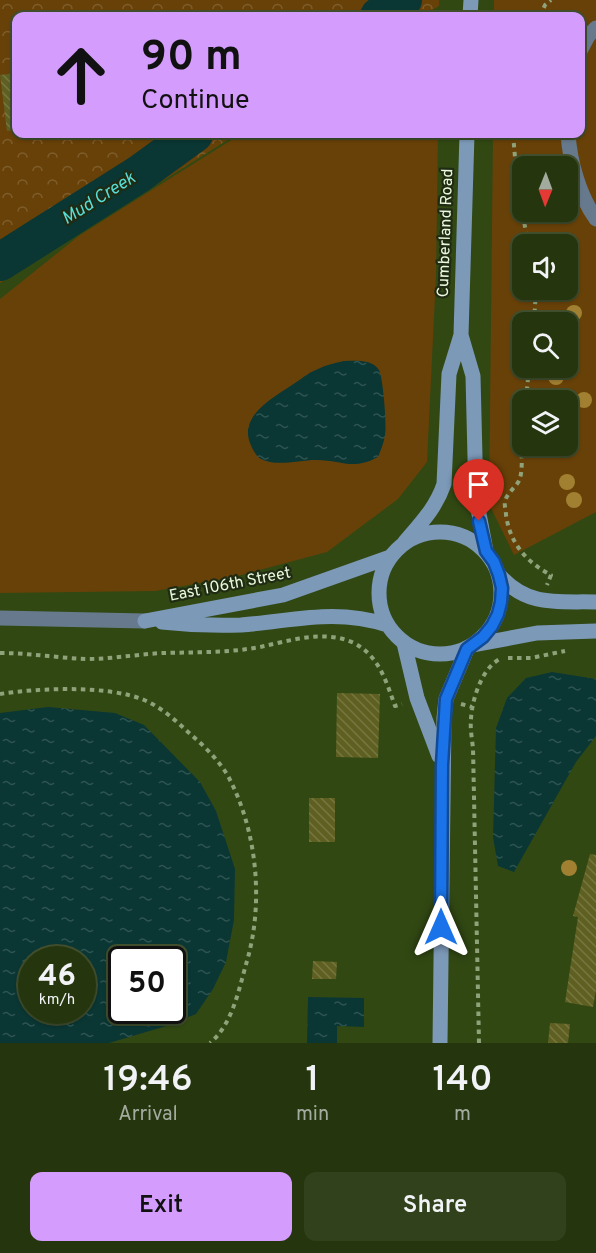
<!DOCTYPE html>
<html lang="en">
<head>
<meta charset="utf-8">
<style>
  :root { --surface:#25360e; --page:#31411c; --text:#f1f3f6; --muted:#a3ab9e; --line:#42502e; --accent:#d49cfc }
  body { margin:0; font-family:Overpass,sans-serif; background:var(--page); color:var(--text); height:100vh; display:flex; flex-direction:column; font-size:22px; white-space:nowrap }
  * { box-sizing:border-box; margin:0 }
  p { font-size:20px; color:var(--muted) }
  .icon { flex:none; width:33px; height:33px; fill:none; stroke:currentColor; stroke-width:2; stroke-linecap:round; stroke-linejoin:round }
  .map { position:relative; height:1043px; overflow:hidden }
  .drawer { display:flex; flex-direction:column; background:var(--surface); flex:1 }
  .drawer>* { flex:none }
  .guide { position:absolute; left:12px; top:12px; width:573px; height:126px; border-radius:12px; box-shadow:0 2px 4px #0004,0 0 0 2px var(--line); background:#d49cfc; color:#111; overflow:hidden }
  .needle { width:39px; rotate:181deg }
  .fabs { position:absolute; left:512px; top:156px; display:grid; gap:12px }
  .fabs a { display:grid; place-items:center; width:66px; height:66px; border-radius:12px; background:var(--surface); box-shadow:0 2px 4px #0004,0 0 0 2px var(--line); font-size:30px }
  .speed { position:absolute; left:18px; top:946px; display:flex; gap:12px; font-size:30px; font-weight:700; text-align:center }
  .speed>* { display:grid; place-content:center; width:78px; height:78px; border-radius:50%; background:var(--surface); box-shadow:0 2px 4px #0004,0 0 0 2px var(--line); line-height:1 }
  .speed small { font-size:15px; font-weight:400 }
  .speed .limit { border:3px solid #111; border-radius:9px; background:#fff; color:#111 }
  .pin { position:absolute; display:grid; place-items:center; width:51px; height:51px; color:#fff; margin:-62px -26px; border-radius:50% 50% 50% 0; rotate:-45deg; box-shadow:0 0 6px #0007 }
  .pin .icon { rotate:45deg }
  .me { position:absolute; width:66px; margin:-33px; rotate:0deg; stroke-linejoin:round; filter:drop-shadow(0 0 4px #0008) }
  .turn { display:flex; align-items:center; gap:21px; height:126px; padding:0 30px; font-size:27px }
  .turn .icon { width:78px; height:78px; stroke-width:2.5 }
  .turn b { display:block; font-size:42px; line-height:51px }
  .eta { display:flex; justify-content:space-evenly; align-items:center; height:102px; text-align:center }
  .eta b { font-size:36px; font-weight:600; line-height:42px }
  .action { display:flex; gap:12px; margin-top:auto; padding:12px 30px }
  .action a { flex:1; height:69px; border-radius:12px; background:var(--accent); color:#111; font-size:24px; font-weight:600; line-height:69px; text-align:center }
  .action a+a { background:var(--page); color:var(--text) }
  .map>svg:first-child { display:block }
  .green { fill:#684108; fill-rule:evenodd }
  .forest { fill:url(#forest-crowns) }
  .water { fill:url(#water-ripples); fill-rule:evenodd }
  .lines { fill:none; stroke-linecap:round; stroke-linejoin:round }
  .river { stroke:#0a3634; stroke-width:38 }
  .building { fill:url(#building-back-hatch) }
  .path { stroke:#8fa279; stroke-width:4; stroke-dasharray:4.5 4.5; stroke-linecap:butt }
  .street { stroke:#677a8d; stroke-width:15 }
  .secondary { stroke:#7c99b8; stroke-width:15 }
  .tree { fill:#a18031 }
  .route-casing { stroke:#114b97; stroke-width:15 }
  .route { stroke:#1a73e8; stroke-width:10 }
  .labels { text-anchor:middle; dominant-baseline:central; stroke-width:4.5; stroke-linejoin:round; paint-order:stroke }
  .street-label { font-size:16px; fill:#eaf9dc; stroke:#202b14 }
  .water-label { font-size:18px; font-style:italic; fill:#57ddd6; stroke:#202b14 }
</style>
</head>
<body>
<div class="map">
<svg width="596" height="1043" viewBox="0 0 596 1043">
  <defs>
    <pattern id="forest-crowns" width="20" height="18" patternUnits="userSpaceOnUse" patternTransform="scale(1.5)"><rect width="20" height="18" fill="#684108"/><path d="M2 6a3 3 0 1 1 6 0M12 15a3 3 0 1 1 6 0" fill="none" stroke="#7e5d2b"/></pattern>
    <pattern id="water-ripples" width="26" height="14" patternUnits="userSpaceOnUse" patternTransform="scale(1.5)"><rect width="26" height="14" fill="#0a3634"/><path d="M2 4q2-2 4 0t4 0M15 11q2-2 4 0t4 0" fill="none" stroke="#2e5451"/></pattern>
    <pattern id="building-back-hatch" width="6" height="6" patternUnits="userSpaceOnUse" patternTransform="scale(1.5)"><rect width="6" height="6" fill="#5e5f21"/><path d="M-1 5l2 2M0 0l6 6M5-1l2 2" fill="none" stroke="#757741"/></pattern>
  </defs>
  <rect width="100%" height="100%" fill="#314813"/>
  <path class="green" d="M494,0H596V512L514,555L489,504L493,134H580V16H494ZM522,166H567V212H522ZM522,244H567V290H522ZM522,322H567V368H522ZM522,400H567V446H522Z
    M241,134H438L436,275L427,462L398,499L327,552L234,577L155,591L0,593V299L80,235Z"/>
  <path class="forest" d="M0,0H439V6L422,16H16V134H237L0,283Z"/>
  <path class="water" d="M344,361C355,361 372,359 379,370C383,377 387,426 385,435C384,442 381,450 378,457C352,471 342,460 316,460C299,460 276,467 261,459C255,456 251,446 249,440C241,412 280,394 298,381C305,376 310,372 318,369C326,365 335,363 344,361Z
    M552,672L596,679V736L576,762L514,872L498,866L493,837L496,728L507,698L526,678Z
    M48,707L115,713L144,725L200,782L216,811L235,869L234,920L226,962L213,989L196,1014L163,1027L109,1043H0V713ZM32,960H82V1011H32ZM122,960H172V1011H122Z
    M308,997L364,998V1027L337,1026V1043H307Z"/>
  <g class="lines">
    <path class="river" d="M379,16L403,0
      M0,262L139,174L194,134"/>
  </g>
  <path class="building" d="M16,73V130L7,131L0,75Z
    M337,693L380,694L378,758L336,757Z
    M309,798H335V842H309Z
    M590,854L596,855V990L593,1007L565,1002L578,917L573,916Z
    M313,961L337,962L336,979H312Z
    M550,1023L570,1024L568,1043H548Z"/>
  <g class="lines">
    <path class="path" d="M540,16L545,5L551,0
      M513,134L517,181L528,244
      M534,322L536,290
      M526,400L529,368
      M522,445C521,455 523,468 520,478C518,486 508,491 505,501C504,505 506,510 506,515C510,543 526,562 551,575L547,585
      M0,653C29,653 58,658 87,659C113,659 138,654 164,653C196,652 228,653 260,647C289,641 324,629 354,643C379,656 386,681 395,706L402,704
      M508,658H531L565,651
      M0,694C38,688 109,685 144,700C161,707 175,720 188,732C203,745 218,759 228,776C257,830 264,902 247,961C239,988 233,1024 210,1043
      M461,704L472,707
      M479,1043L473,748C472,739 470,728 471,719C472,699 482,668 500,659"/>
    <path class="street" d="M580,51L588,36L596,28
      M568,134C570,162 579,195 596,219
      M0,618L145,621"/>
    <path class="secondary" d="M470,16L471,0
      M461,335L473,376L476,498L486,551
      M379 593a61 61 0 1 1 122 0a61 61 0 1 1-122 0Z
      M404,543C420,524 436,508 444,484L449,374L461,335L467,134
      M500,576C528,607 557,601 596,602
      M145,621L283,595L390,557
      M162,622C189,625 214,626 241,625C294,621 334,608 388,625
      M404,643L417,698L439,756
      M473,645L537,633L596,631
      M440,1043L444,718L446,699L467,649"/>
  </g>
  <g class="tree">
    <circle cx="574" cy="313" r="8"/>
    <circle cx="556" cy="377" r="8"/>
    <circle cx="584" cy="400" r="8"/>
    <circle cx="567" cy="482" r="8"/>
    <circle cx="574" cy="500" r="8"/>
    <circle cx="569" cy="868" r="8"/>
  </g>
  <g class="lines">
    <defs>
      <path id="route" d="M441,927L442,765L446,699L467,649L483,637L492,626L498,614L501,602L502,588L499,575L494,562L486,551L479,521"/>
    </defs>
    <use href="#route" class="route-casing"/>
    <use href="#route" class="route"/>
  </g>
  <g class="labels">
    <g class="street-label">
      <text transform="translate(446 233) rotate(-88)">Cumberland Road</text>
      <text transform="translate(230 585) rotate(-11)">East 106th Street</text>
    </g>
    <g class="water-label">
      <text transform="translate(99 199) rotate(-32)">Mud Creek</text>
    </g>
  </g>
</svg>
<div class="fabs">
<a><svg class="needle" viewBox="-14 -14 28 28"><path d="M0-13l5 13h-10z" fill="#e53935"/><path d="M0 13l5-13h-10z" fill="#a3ab9e"/></svg></a>
<a><svg class="icon" aria-label="sound" viewBox="0 0 24 24"><path d="M4 9h4l5-4v14l-5-4H4zM17 9q2 3 0 6"/></svg></a>
<a><svg class="icon" aria-label="search" viewBox="0 0 24 24"><circle cx="10" cy="10" r="6"/><path d="M15 15l6 6"/></svg></a>
<a><svg class="icon" aria-label="layers" viewBox="0 0 24 24"><path d="M12 4l9 5-9 5-9-5zM3 14l9 5 9-5"/></svg></a>
</div>
<div class="speed"><div>46<small>km/h</small></div><div class="limit">50</div></div>
<div class="pin" style="left:479px;top:521px;background:#d93025"><svg class="icon" aria-label="arrive" viewBox="0 0 24 24"><path d="M6 21V4h12l-3 4 3 4H6"/></svg></div>
<svg class="me" style="left:441px;top:927px" viewBox="-20 -20 40 40"><path d="M0-17L14 15 0 8-14 15z" fill="#1a73e8" stroke="#fff" stroke-width="4"/></svg>
<div class="guide">
<div class="turn"><svg class="icon" aria-label="ahead" viewBox="0 0 24 24"><path d="M12 20V5M6 11l6-6 6 6"/></svg><div><b>90 m</b>Continue</div></div>
</div>
</div>
<section class="drawer">
<div class="eta">
<div><b>19:46</b><p>Arrival</p></div>
<div><b>1</b><p>min</p></div>
<div><b>140</b><p>m</p></div>
</div>
<div class="action"><a>Exit</a><a>Share</a></div>
</section>
</body>
</html>
